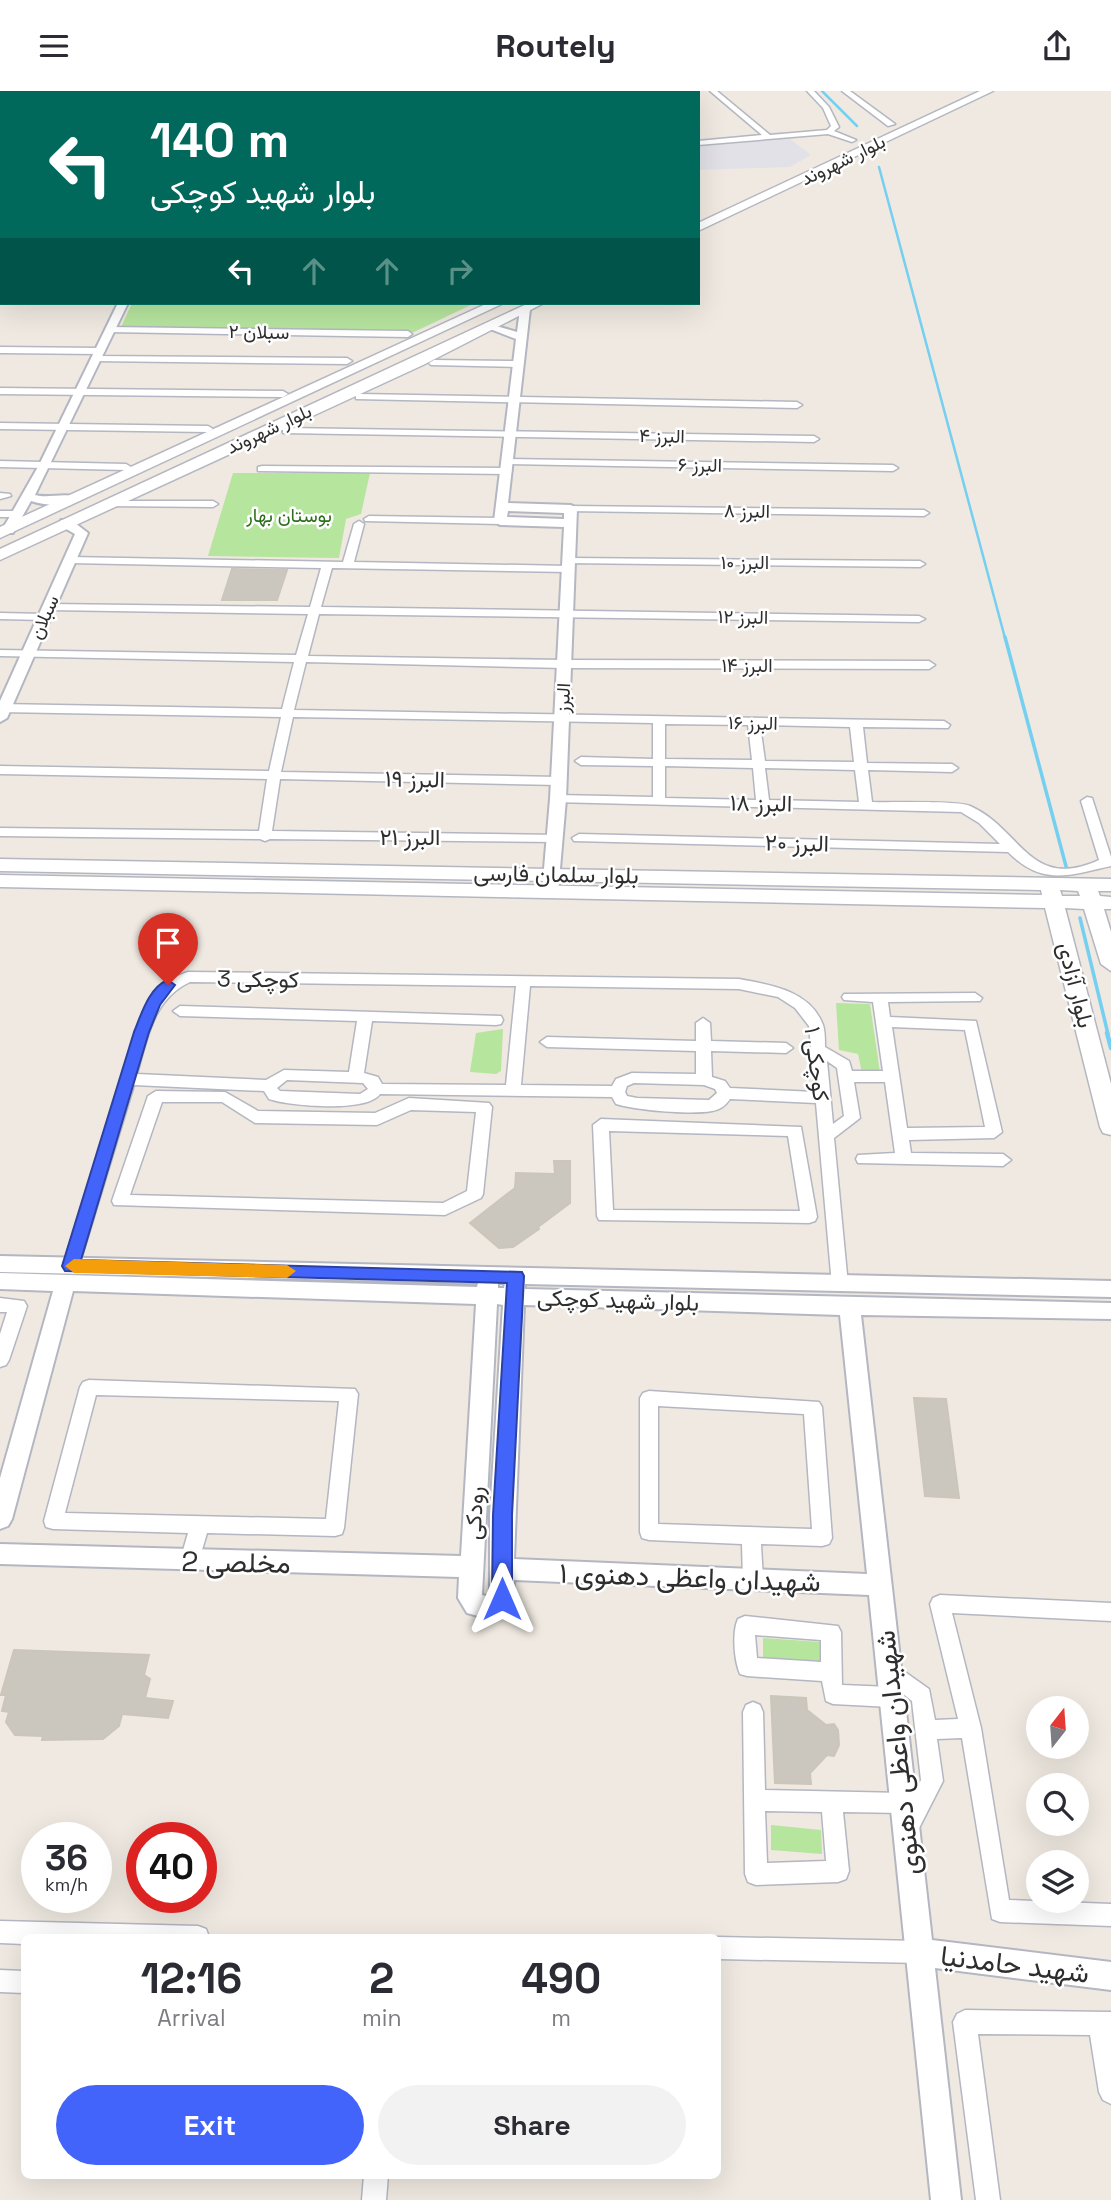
<!DOCTYPE html>
<html lang="en">
<head>
<meta charset="utf-8">
<style>
  :root { --surface:#fff; --page:#f2f2f3; --text:#2b2b33; --muted:#7c7c81; --accent:#4264fb }
  body { margin:0; font-family:"Space Grotesk",Vazirmatn,sans-serif; background:var(--page); color:var(--text); height:100vh; display:flex; flex-direction:column; font-size:26px; white-space:nowrap }
  * { box-sizing:border-box; margin:0 }
  p { font-size:23px; color:var(--muted) }
  .icon { flex:none; width:38px; height:38px; fill:none; stroke:currentColor; stroke-width:2; stroke-linecap:round; stroke-linejoin:round }
  .map { position:relative; flex:1; overflow:hidden }
  .drawer { position:absolute; left:21px; top:1843px; width:700px; height:245px; display:flex; flex-direction:column; background:var(--surface); border-radius:10px; box-shadow:0 7px 28px #0002 }
  .drawer>* { flex:none }
  .guide { position:absolute; left:0px; top:0px; width:700px; height:214px; box-shadow:0 7px 28px #0002; background:#00695c; color:#fff; overflow:hidden }
  .needle { width:46px; rotate:17deg }
  .buttons { position:absolute; left:1026px; top:1605px; display:grid; gap:14px }
  .buttons a { display:grid; place-items:center; width:63px; height:63px; border-radius:50%; background:var(--surface); box-shadow:0 7px 28px #0002; font-size:35px }
  .speed { position:absolute; left:21px; top:1731px; display:flex; gap:14px; font-size:35px; font-weight:700; text-align:center }
  .speed>* { display:grid; place-content:center; width:91px; height:91px; border-radius:50%; background:var(--surface); box-shadow:0 7px 28px #0002; line-height:1 }
  .speed small { font-size:18px; font-weight:400 }
  .speed .limit { border:10px solid #d22; background:#fff; color:#111 }
  .pin { position:absolute; display:grid; place-items:center; width:60px; height:60px; color:#fff; margin:-72px -30px; border-radius:50% 50% 50% 0; rotate:-45deg; box-shadow:0 0 7px #0007 }
  .pin .icon { rotate:45deg }
  .me { position:absolute; width:77px; margin:-38px; rotate:0deg; stroke-linejoin:round; filter:drop-shadow(0 0 5px #0008) }
  .turn { display:flex; align-items:center; gap:24px; height:147px; padding:0 35px; font-size:32px }
  .turn .icon { width:91px; height:91px; stroke-width:2.5 }
  .turn b { display:block; font-size:49px; line-height:60px }
  .lanes { display:flex; align-items:center; height:66px; padding:0 35px; background:#0003; justify-content:center; gap:35px; direction:ltr }
  .lanes .off { opacity:.35 }
  .eta { display:flex; justify-content:space-evenly; align-items:center; height:119px; text-align:center }
  .eta b { font-size:42px; font-weight:800; line-height:49px }
  .button { display:flex; gap:14px; margin-top:auto; padding:14px 35px }
  .button a { flex:1; height:80px; border-radius:42px; background:var(--accent); color:#fff; font-size:28px; font-weight:800; line-height:80px; text-align:center }
  .button a+a { background:var(--page); color:var(--text) }
  header { display:flex; justify-content:space-between; align-items:center; height:91px; padding:0 35px; background:var(--surface); font-size:32px; font-weight:800 }
  .map>svg:first-child { display:block }
  .industrial { fill:#e3e1e8 }
  .green { fill:#b6e59e }
  .lines { fill:none; stroke-linecap:round; stroke-linejoin:round }
  .stream-far2 { stroke:#75cff0; stroke-width:2.5 }
  .stream-far1 { stroke:#75cff0; stroke-width:3.5 }
  .stream { stroke:#75cff0; stroke-width:4.5 }
  .building { fill:#cbc7bf; stroke:#cbc5ba; stroke-width:2 }
  .minor-casing { stroke:#b4b7c1; stroke-width:3 }
  .tertiary-casing { stroke:#b4b7c1; stroke-width:4 }
  .secondary-casing { stroke:#b4b7c1; stroke-width:3 }
  .minor { fill:#fff; fill-rule:evenodd }
  .tertiary { fill:#fff; fill-rule:evenodd }
  .secondary { fill:#fff; fill-rule:evenodd }
  .route { fill:#4264fb; stroke:#2b41a3; stroke-width:2 }
  .slow { fill:#f59e0b }
  .labels { text-anchor:middle; dominant-baseline:central; stroke-width:5; stroke-linejoin:round; paint-order:stroke }
  .far-street-label { font-size:19px; fill:#2e2e2e; stroke:#fff }
  .far-park-label { font-size:19px; fill:#2c6e1b; stroke:#fff }
  .street-label { font-size:23px; fill:#2e2e2e; stroke:#fff }
  .near-street-label { font-size:28px; fill:#2e2e2e; stroke:#fff }
</style>
</head>
<body>
<header><svg class="icon" aria-label="menu" viewBox="0 0 24 24"><path d="M4 6h16M4 12h16M4 18h16"/></svg>Routely<svg class="icon" aria-label="share" viewBox="0 0 24 24"><path d="M12 15V3M7 8l5-5 5 5M5 13v7h14v-7"/></svg></header>
<div class="map">
<svg width="1111" height="2109" viewBox="0 0 1111 2109">
  <rect width="100%" height="100%" fill="#efe9e1"/>
  <path class="industrial" d="M781,41L811,64L790,76L698,79V48Z"/>
  <path class="green" d="M132,212H475L414,241L121,236Z
    M233,382H370L361,423L346,428L339,467L208,465Z
    M836,912L870,913L880,982H862L858,963L839,959Z
    M503,938L501,980L496,983L470,981L476,942Z
    M763,1547L821,1551L822,1571L763,1568Z
    M771,1734L821,1739L822,1763L771,1759Z"/>
  <g class="lines">
    <path class="stream-far2" d="M822,0L857,35
      M879,76L1005,547"/>
    <path class="stream-far1" d="M1005,546L1067,779
      M1080,827L1108,943"/>
    <path class="stream" d="M1107,942L1111,957"/>
  </g>
  <path class="building" d="M232,478L287,479L277,509H222Z
    M554,1070H570V1112L538,1136L539,1138L513,1156L499,1157L470,1132L515,1097L516,1082L555,1083Z
    M914,1307L946,1308L959,1407L925,1405Z
    M14,1559L149,1564L144,1584L150,1588L145,1607L173,1610L168,1627L122,1623L119,1635L103,1648L42,1649L43,1645L15,1644L6,1631L9,1621L2,1620L6,1604H1Z
    M771,1605L806,1607L807,1619L826,1634L834,1633L838,1639L839,1654L834,1665L827,1664L810,1682L811,1693L775,1692Z"/>
  <g class="lines">
    <defs>
      <path id="minor" d="M710,0H717L770,44L827,39L831,35L823,17L807,0H814L829,16L839,36L834,40L856,49L852,51L828,43L698,54V50L762,44Z
        M842,0H850L895,33L888,35Z
        M0,70H2V74H0Z
        M0,89H2V93H0Z
        M0,101H2L0,108Z
        M0,131H2L0,137Z
        M110,236L408,240L412,243L408,246L107,241V237Z
        M0,256L100,257L105,260L100,263L0,262Z
        M96,265L347,267L352,270L347,273L93,270L91,268Z
        M434,269L517,270L522,273L517,276L431,274L429,272Z
        M0,297L283,300L288,303L283,306L0,303Z
        M359,303L797,311L802,314L797,317L356,308V304Z
        M0,332L208,335L213,338L208,341L0,338Z
        M286,337L814,345L819,348L814,351L283,342V338Z
        M508,368L893,374L898,377L893,380L504,373V369Z
        M0,370L126,373L131,376L126,379L0,376Z
        M262,375L507,377L512,380L507,383L258,380V376Z
        M0,402L10,403L11,405L0,408Z
        M108,410H213L218,413L213,416L104,415V411Z
        M571,415L924,419L929,422L924,425L567,420V416Z
        M0,420H16L21,423L16,426H0Z
        M369,425L500,427L505,430L500,433L365,430L364,428Z
        M359,430L364,433L354,471L569,475L574,478L569,481L332,477L321,516L919,525L925,528L919,531L319,523L308,565L564,569L929,570L935,574L929,578L564,577L306,571L294,619L944,630L950,634L948,637L863,636L867,672L952,673L958,677L952,681L868,679L872,711C892,712 955,709 970,715C1021,737 1029,801 1099,769L1081,710L1087,706L1092,707L1111,766V775C1069,784 1043,796 1008,761L574,750L572,747L579,743L1000,753L979,732L961,721L553,711V705L558,704L653,706V675L581,674L575,670L581,666L653,668V632L293,626L281,681L559,686L565,690L559,694L280,688L272,740L560,744L562,747L555,751L270,748L265,750L260,748L0,745V737L259,740L267,688L0,683V675L269,680L281,626L0,621V613L282,618L294,571L0,565V559L296,564L308,523L49,519L43,516L49,513L310,516L321,477L70,472L65,469L70,466L343,471L354,433ZM665,633L748,634L752,669L665,668ZM760,634L850,636L854,671L765,670ZM665,675L753,677L756,709L665,707ZM765,677L855,679L859,711L769,709Z
        M569,467L920,470L925,473L920,476L565,472L564,470Z
        M0,522L45,523L51,526L45,529L0,528Z
        M188,881L739,888C770,894 810,899 823,934C825,940 825,949 825,956L849,970L852,980H883L873,911L844,909L842,906L844,903L975,902L982,907L980,910L888,911L890,926L976,930L1002,1041L994,1047L909,1049L911,1062L1003,1063L1011,1069L1003,1075L858,1072L856,1068L858,1064L895,1062L885,991H854L860,1027L834,1047L848,1194L846,1199H834L832,1194L816,1012L730,1008C726,1014 720,1019 712,1020C691,1024 636,1019 616,1013L612,1006L380,1003C367,1022 289,1015 269,1008L264,1000L134,994L79,1175L77,1180H65L63,1175L139,931C149,907 162,889 188,881ZM190,891L516,895L506,994L382,993L378,986L364,982L372,930L496,934L501,933L503,929L501,925L180,915L173,920L180,925L357,930L349,981L284,979L266,989L137,983C147,948 153,908 190,891ZM530,895L739,898L778,906L795,917L809,935L815,1001L730,997L725,990L712,986L711,960L786,962L793,957L786,952L711,950L710,932L703,927L696,932V950L547,946L540,951L547,956L696,960V983L632,982L616,988L612,995L521,994ZM892,936L965,939L985,1036L907,1037ZM827,970L837,977L844,1025L833,1033ZM287,989L363,992L368,998L360,1003L280,1000L277,997ZM634,992L704,994L715,998L717,1002L709,1009L637,1007L627,1005L625,1001L627,995Z
        M156,1000L225,1001L258,1020L375,1022L409,1007L489,1012L492,1016L483,1103L481,1107L445,1124L114,1114L112,1110L148,1005ZM162,1011H222L255,1032L377,1034L411,1019L476,1021L467,1100L443,1112L130,1104Z
        M601,1028L801,1036L817,1126L815,1130L809,1132L599,1129L597,1125L593,1034ZM609,1040L788,1045L800,1120L613,1119Z
        M0,1207L24,1210L27,1215L9,1269L6,1274L0,1276V1243L7,1221H0Z
        M89,1289L355,1298L358,1303L344,1437L342,1443L335,1445L207,1442L197,1476L190,1479L183,1476L180,1470L188,1442L53,1438L46,1436L44,1430L80,1296L83,1291ZM96,1304L339,1310L326,1428L65,1422Z
        M649,1300L819,1311L822,1316L832,1447L829,1453L822,1455L761,1453L763,1489L760,1495L753,1498L746,1495L743,1489L742,1453L649,1449L642,1447L640,1441V1307L643,1302ZM658,1315L804,1323L812,1438L658,1433Z
        M940,1504L1111,1512V1530L952,1522L981,1637L1009,1809L1111,1813V1835L1000,1831L992,1828L962,1647L937,1648L943,1690L915,1745L907,1748L899,1745L896,1737L903,1722L843,1721L849,1780L846,1788L838,1791L756,1794L748,1791L745,1783L743,1621L746,1614L753,1611L760,1614L763,1621L765,1699L903,1702L912,1707L921,1689L912,1610L881,1585L878,1578L881,1571L888,1569L929,1598L935,1629L958,1628L930,1513L933,1507ZM765,1720L822,1721L826,1770L767,1772Z
        M745,1525L838,1535L841,1541L842,1594L891,1596L898,1599L901,1606L898,1613L891,1616L833,1613L826,1610L822,1590L747,1585L740,1583C734,1569 732,1541 738,1528ZM755,1544L821,1549V1571L757,1567Z
        M0,1830L198,1835L206,1838L209,1846H24V1853L0,1852Z
        M717,1846H718L920,1850L928,1853L931,1861L928,1869L920,1872L718,1868Z
        M0,1879L24,1880V1902L0,1901Z
        M965,1919L1111,1921V2013L1103,2009L1099,2001L1090,1944L978,1943L1000,2109H976L953,1931L957,1923Z
        M364,2084H388L386,2109H362Z"/>
      <path id="tertiary" d="M118,212H128L35,404C49,408 69,400 80,408C68,416 45,415 31,410L13,442H3L2,439L39,374Z
        M525,215L530,218L508,412L571,414L577,418L566,708L558,801L550,806L542,801L550,708L564,436L500,434L494,430L516,248L485,236L490,233L517,241L520,218ZM508,420L564,422V428L507,426Z
        M61,429H71L88,442L7,627L0,631V610L75,443L61,435Z
        M0,1165L1111,1190V1206L525,1193V1198L1111,1212V1228L861,1224L932,1849L1111,1871V1899L935,1877L961,2109H931L869,1504L514,1489C514,1511 510,1520 489,1528L467,1522L458,1507L459,1486L0,1473V1453L461,1465L476,1213L73,1200L12,1428L8,1435L0,1438V1387L53,1200L0,1198V1182L477,1196L478,1192L0,1181ZM498,1192H505L504,1197H498ZM497,1213L503,1214L490,1424V1503L486,1505L482,1504ZM524,1214L840,1224L867,1483L514,1468Z"/>
      <path id="secondary" d="M980,0H993L698,140V132Z
        M0,177H2V185H0Z
        M488,212H504L0,447V436Z
        M529,212H544L423,274L0,469V458Z
        M0,768L1111,788V800H1098L1100,805L1111,806V818H1104L1111,841V880L1101,873L1084,818L1065,817L1111,993V1044L1103,1042L1100,1036L1045,817L0,796V784L1042,804L1041,799L0,780ZM1060,799L1078,800L1080,805H1062Z"/>
    </defs>
    <use href="#minor" class="minor-casing"/>
    <use href="#tertiary" class="tertiary-casing"/>
    <use href="#secondary" class="secondary-casing"/>
    <use href="#minor" class="minor"/>
    <use href="#tertiary" class="tertiary"/>
    <use href="#secondary" class="secondary"/>
  </g>
  <path class="route" d="M168,889L175,894L160,914L149,941L81,1169L522,1181L524,1185L512,1424V1508L509,1514L502,1517L495,1514L492,1508L493,1424L507,1192L65,1180L62,1175L134,941C141,924 149,896 168,889Z"/>
  <path class="slow" d="M74,1168L287,1174L296,1180L287,1187L74,1182L65,1175Z"/>
  <g class="labels">
    <g class="far-street-label">
      <text transform="translate(843 69) rotate(-26)">بلوار شهروند</text>
      <text transform="translate(259 241) rotate(1)">سبلان ۲</text>
      <text transform="translate(269 338) rotate(-25)">بلوار شهروند</text>
      <text transform="translate(662 345) rotate(1)">البرز ۴</text>
      <text transform="translate(700 374) rotate(1)">البرز ۶</text>
      <text transform="translate(747 420) rotate(1)">البرز ۸</text>
      <text x="745" y="471">البرز ۱۰</text>
      <text transform="translate(44 526) rotate(-66)">سبلان</text>
      <text transform="translate(743 526) rotate(1)">البرز ۱۲</text>
      <text x="747" y="574">البرز ۱۴</text>
      <text transform="translate(563 607) rotate(-87)">البرز</text>
      <text transform="translate(753 632) rotate(1)">البرز ۱۶</text>
    </g>
    <g class="far-park-label">
      <text x="289" y="424">بوستان بهار</text>
    </g>
    <g class="street-label">
      <text transform="translate(415 688) rotate(1)">البرز ۱۹</text>
      <text transform="translate(761 712) rotate(1)">البرز ۱۸</text>
      <text x="410" y="746">البرز ۲۱</text>
      <text transform="translate(797 752) rotate(1)">البرز ۲۰</text>
      <text transform="translate(556 783) rotate(1)">بلوار سلمان فارسی</text>
      <text transform="translate(258 888) rotate(1)">کوچکی 3</text>
      <text transform="translate(1076 894) rotate(76)">بلوار آزادی</text>
      <text transform="translate(817 973) rotate(83)">کوچکی ۱</text>
      <text transform="translate(618 1209) rotate(2)">بلوار شهید کوچکی</text>
      <text transform="translate(474 1422) rotate(-87)">رودکی</text>
    </g>
    <g class="near-street-label">
      <text transform="translate(236 1471) rotate(1)">مخلصی 2</text>
      <text transform="translate(690 1486) rotate(2)">شهیدان واعظی دهنوی ۱</text>
      <text transform="translate(897 1662) rotate(-96)">شهیدان واعظی دهنوی</text>
      <text transform="translate(1015 1873) rotate(7)">شهید حامدنیا</text>
    </g>
  </g>
</svg>
<div class="buttons">
<a><svg class="needle" viewBox="-14 -14 28 28"><path d="M0-13l5 13h-10z" fill="#e53935"/><path d="M0 13l5-13h-10z" fill="#7c7c81"/></svg></a>
<a><svg class="icon" aria-label="search" viewBox="0 0 24 24"><circle cx="10" cy="10" r="6"/><path d="M15 15l6 6"/></svg></a>
<a><svg class="icon" aria-label="layers" viewBox="0 0 24 24"><path d="M12 4l9 5-9 5-9-5zM3 14l9 5 9-5"/></svg></a>
</div>
<div class="speed"><div>36<small>km/h</small></div><div class="limit">40</div></div>
<div class="pin" style="left:168px;top:894px;background:#d93025"><svg class="icon" aria-label="arrive" viewBox="0 0 24 24"><path d="M6 21V4h12l-3 4 3 4H6"/></svg></div>
<svg class="me" style="left:502px;top:1508px" viewBox="-20 -20 40 40"><path d="M0-17L14 15 0 8-14 15z" fill="#4264fb" stroke="#fff" stroke-width="4"/></svg>
<div class="guide">
<div class="turn"><svg class="icon" aria-label="left" viewBox="0 0 24 24"><path d="M17 20v-9H6M10 6l-5 5 5 5"/></svg><div><b>140 m</b>بلوار شهید کوچکی</div></div>
<div class="lanes"><svg class="icon" aria-label="left" viewBox="0 0 24 24"><path d="M17 20v-9H6M10 6l-5 5 5 5"/></svg><svg class="icon off" aria-label="ahead" viewBox="0 0 24 24"><path d="M12 20V5M6 11l6-6 6 6"/></svg><svg class="icon off" aria-label="ahead" viewBox="0 0 24 24"><path d="M12 20V5M6 11l6-6 6 6"/></svg><svg class="icon off" aria-label="right" viewBox="0 0 24 24"><path d="M7 20v-9h11M14 6l5 5-5 5"/></svg></div>
</div>
<section class="drawer">
<div class="eta">
<div><b>12:16</b><p>Arrival</p></div>
<div><b>2</b><p>min</p></div>
<div><b>490</b><p>m</p></div>
</div>
<div class="button"><a>Exit</a><a>Share</a></div>
</section>
</div>
</body>
</html>
